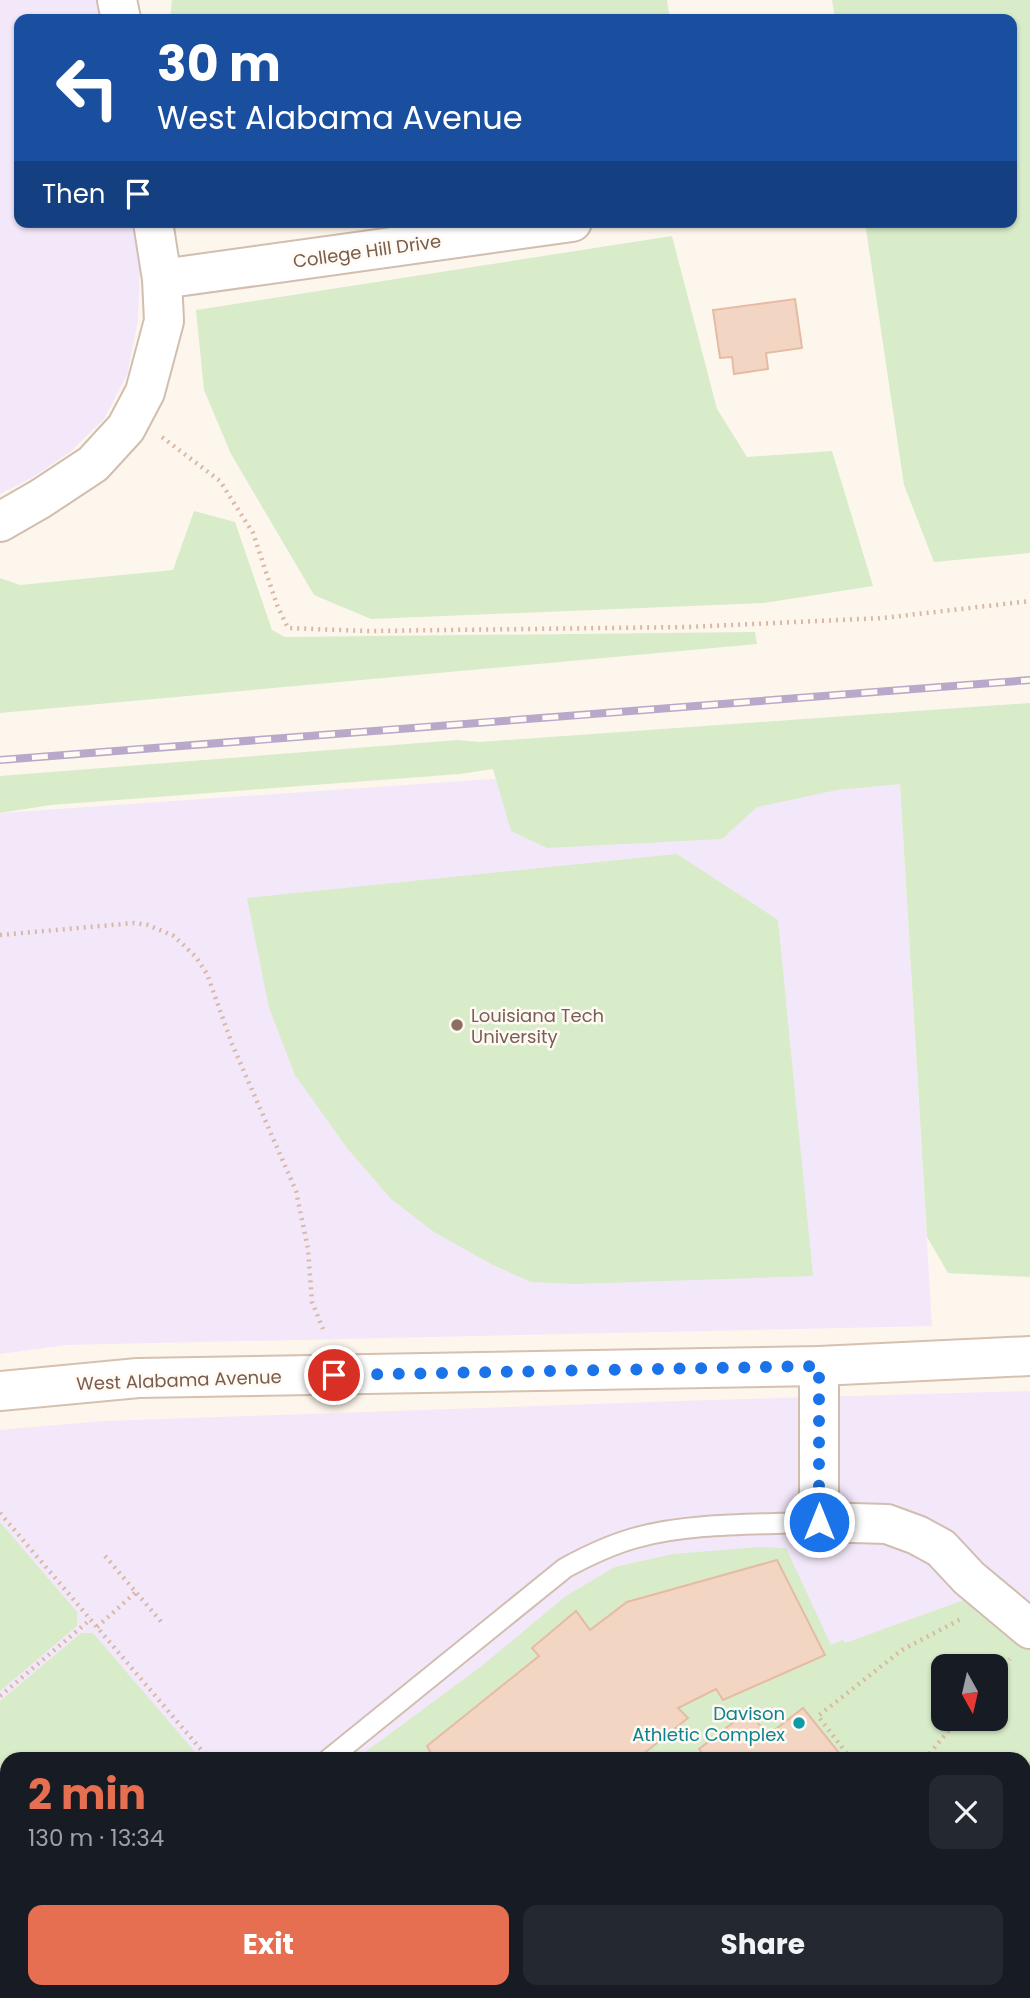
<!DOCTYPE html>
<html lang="en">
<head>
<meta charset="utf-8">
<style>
  :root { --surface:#171b24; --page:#242831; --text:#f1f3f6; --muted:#9ea1a6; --accent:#e76f51 }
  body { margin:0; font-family:Poppins,sans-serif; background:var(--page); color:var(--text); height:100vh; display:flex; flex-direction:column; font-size:26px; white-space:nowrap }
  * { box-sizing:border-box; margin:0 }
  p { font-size:23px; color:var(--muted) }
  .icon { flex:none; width:38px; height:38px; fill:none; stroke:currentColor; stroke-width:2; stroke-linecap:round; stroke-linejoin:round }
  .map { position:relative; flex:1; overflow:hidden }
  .panel { position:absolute; left:0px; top:1752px; width:1031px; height:247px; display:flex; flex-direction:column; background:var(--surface); border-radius:21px 21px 0 0; box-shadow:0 2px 5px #0004 }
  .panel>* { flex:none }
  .hud { position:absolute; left:14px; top:14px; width:1003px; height:214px; border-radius:14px; box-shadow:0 2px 5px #0004; background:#1a4fa0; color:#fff; overflow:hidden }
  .needle { width:46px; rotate:172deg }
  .fabs { position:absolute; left:931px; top:1654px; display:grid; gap:14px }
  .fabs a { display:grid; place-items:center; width:77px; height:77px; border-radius:14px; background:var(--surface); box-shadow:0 2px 5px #0004; font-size:35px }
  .pin { position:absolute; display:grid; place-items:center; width:60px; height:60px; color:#fff; margin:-30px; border:4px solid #fff; border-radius:50%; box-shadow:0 2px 7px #0007 }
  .me { position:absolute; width:77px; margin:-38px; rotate:0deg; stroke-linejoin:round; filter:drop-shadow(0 0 5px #0008) }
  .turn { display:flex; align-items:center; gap:24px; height:147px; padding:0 28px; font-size:32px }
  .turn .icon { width:91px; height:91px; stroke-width:2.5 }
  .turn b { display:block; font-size:49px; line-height:60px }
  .then { display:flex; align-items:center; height:66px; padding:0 28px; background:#0003; gap:14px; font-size:26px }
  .round { display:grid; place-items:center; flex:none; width:74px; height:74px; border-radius:14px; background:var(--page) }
  .summary { display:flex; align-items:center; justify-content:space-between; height:119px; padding:0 28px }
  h1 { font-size:42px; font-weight:700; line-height:52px; color:var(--accent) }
  .cta { display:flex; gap:14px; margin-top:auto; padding:14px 28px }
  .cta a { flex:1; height:80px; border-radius:14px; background:var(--accent); color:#fff; font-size:28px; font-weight:700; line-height:80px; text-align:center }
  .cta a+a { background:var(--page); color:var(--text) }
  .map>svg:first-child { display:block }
  .education { fill:#f3e8fa; fill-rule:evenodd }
  .green { fill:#d8ecc9; fill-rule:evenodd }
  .building { fill:#f3d5c3; stroke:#e6bba3; stroke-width:2 }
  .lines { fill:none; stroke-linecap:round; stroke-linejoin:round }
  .service-casing { stroke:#d1beb0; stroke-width:23 }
  .minor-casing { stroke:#d1beb0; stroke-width:42 }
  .secondary-casing { stroke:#d6c0b0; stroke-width:42 }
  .path { stroke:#d9b8a5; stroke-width:4.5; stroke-dasharray:2 5; stroke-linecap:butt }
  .service { stroke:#fff; stroke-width:19 }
  .minor { stroke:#fff; stroke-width:38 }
  .secondary { stroke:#fff; stroke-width:38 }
  .rail-casing { stroke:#b9a8c9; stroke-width:8 }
  .rail { stroke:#fffaf3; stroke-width:5; stroke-dasharray:16; stroke-linecap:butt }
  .route { stroke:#1a73e8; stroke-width:12; stroke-dasharray:0 21.6 }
  .education-dot { fill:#8d6e63; stroke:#fffaf3; stroke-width:2.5 }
  .culture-dot { fill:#0f9aa8; stroke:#fffaf3; stroke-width:2.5 }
  .labels { text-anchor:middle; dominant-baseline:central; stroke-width:5; stroke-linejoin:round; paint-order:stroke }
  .street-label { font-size:18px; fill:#7a5c4d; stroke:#fffaf3 }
  .education-label { font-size:18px; fill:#785e54; stroke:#fffaf3; text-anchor:start }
  .culture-label { font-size:18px; fill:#0d838f; stroke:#fffaf3; text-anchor:end }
</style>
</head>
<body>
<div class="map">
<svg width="1030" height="1998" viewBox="0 0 1030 1998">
  <rect width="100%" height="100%" fill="#fdf6ec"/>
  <path class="education" d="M0,0H102L106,19H19V222H138L140,264L138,321L127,375L104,419L70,452L33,477L0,494Z
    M898,751L932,1326L67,1345L0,1354V813Z
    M1030,1391V1998H0V1430L103,1421L709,1400ZM943,1666H996V1718H943ZM7,1759H1024V1992H7Z"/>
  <path class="green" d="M172,0H667L670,19H170Z
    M832,0H1030V553L934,562L904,485L865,222H1012V19H835Z
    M672,236L717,409L747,457L832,451L873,586L764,603L371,619L314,595L231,454L204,390L196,310Z
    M194,511L235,522L272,630L285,637L755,632L757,644L0,713V578L20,585L173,570Z
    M1030,703V1277L948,1273L927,1237L900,784L837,790L757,807L722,839L547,848L511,831L493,769L460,774L51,805L0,813V776L458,740L479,742Z
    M677,854L778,920L813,1276L574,1284L531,1282L493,1265L434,1232L391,1199L347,1148L295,1075L269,1008L247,898Z
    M0,1522L77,1612V1626L0,1691Z
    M759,1547L786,1548L831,1645L843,1640L845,1643L964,1600L982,1615L1030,1649V1998H362L370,1992H1024V1759L357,1758L483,1665L566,1596L615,1567L673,1554ZM943,1666H996V1718H943Z
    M81,1633H93L201,1759H7V1898L0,1890V1701Z
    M87,1992H243L235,1998H92Z"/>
  <path class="building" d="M795,299L802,348L766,353L768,369L734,374L732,357L720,358L713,310Z
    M777,1560L825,1655L723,1700L716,1689L678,1708L688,1718L637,1759H434L427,1746L539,1656L532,1648L576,1611L590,1630L627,1602Z
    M803,1708L844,1759H707L699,1749L748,1711L768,1735Z
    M1030,1763V1998H982L976,1992H1024V1769Z
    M521,1992H674L666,1998H526Z"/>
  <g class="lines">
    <defs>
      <path id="service" d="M329,1759L565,1568C587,1556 610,1545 635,1538C691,1522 760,1525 819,1522
        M274,1998L282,1992"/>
      <path id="minor" d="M117,0L121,19
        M162,279L572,222
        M0,522L40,499L93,464L126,428L145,392L164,321L162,279L153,222
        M819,1366V1522L887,1524L917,1535L941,1548L969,1578L1030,1629"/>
      <path id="secondary" d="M0,1391L138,1378L819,1366L1030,1356"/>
    </defs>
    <use href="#service" class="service-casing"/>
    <use href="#minor" class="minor-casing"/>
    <use href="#secondary" class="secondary-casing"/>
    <path class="path" d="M162,437L220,481L253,533L277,605L288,628L368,631L688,627L883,618L1030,601
      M0,935L134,923L148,925L174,936L196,957L207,974L232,1044L296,1191L308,1249L312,1302L323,1329
      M0,1513L209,1759
      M105,1556L164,1625
      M97,1627L136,1592
      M996,1676L1010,1659
      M0,1696L91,1619
      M851,1759L818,1716L902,1650L963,1618
      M925,1759L959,1718
      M0,1899L7,1907
      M79,1992L84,1998
      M13,1998L21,1992"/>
    <use href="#service" class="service"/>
    <use href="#minor" class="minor"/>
    <use href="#secondary" class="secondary"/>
    <defs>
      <path id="rail" d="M0,760L1030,680"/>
    </defs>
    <use href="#rail" class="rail-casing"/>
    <use href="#rail" class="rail"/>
  </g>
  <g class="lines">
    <path class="route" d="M334,1375L819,1366V1522"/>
  </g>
  <circle class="education-dot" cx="457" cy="1025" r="7"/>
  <circle class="culture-dot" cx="799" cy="1723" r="7"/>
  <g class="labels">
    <g class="street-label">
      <text transform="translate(367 251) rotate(-8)">College Hill Drive</text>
      <text transform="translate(179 1380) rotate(-2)">West Alabama Avenue</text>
    </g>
    <g class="education-label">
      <text x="471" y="1015">Louisiana Tech<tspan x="471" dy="21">University</tspan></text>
    </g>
    <g class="culture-label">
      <text x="785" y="1713">Davison<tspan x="785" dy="21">Athletic Complex</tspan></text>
    </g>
  </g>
</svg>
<div class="fabs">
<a><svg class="needle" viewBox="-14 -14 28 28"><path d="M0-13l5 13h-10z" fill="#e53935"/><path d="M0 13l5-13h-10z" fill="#9ea1a6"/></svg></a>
</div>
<div class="pin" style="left:334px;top:1375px;background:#d93025"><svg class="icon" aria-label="arrive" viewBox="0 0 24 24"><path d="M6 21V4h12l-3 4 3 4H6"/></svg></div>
<svg class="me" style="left:819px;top:1522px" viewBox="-20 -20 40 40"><circle r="17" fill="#1a73e8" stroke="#fff" stroke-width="3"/><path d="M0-11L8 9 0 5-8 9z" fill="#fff"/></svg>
<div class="hud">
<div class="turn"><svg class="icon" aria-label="left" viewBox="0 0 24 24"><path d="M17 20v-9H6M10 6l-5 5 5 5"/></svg><div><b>30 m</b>West Alabama Avenue</div></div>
<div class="then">Then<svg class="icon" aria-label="arrive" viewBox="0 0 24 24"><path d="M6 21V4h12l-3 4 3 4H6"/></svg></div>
</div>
<section class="panel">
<div class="summary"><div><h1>2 min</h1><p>130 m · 13:34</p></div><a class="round"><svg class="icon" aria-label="close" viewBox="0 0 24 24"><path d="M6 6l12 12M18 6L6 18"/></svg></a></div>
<div class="cta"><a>Exit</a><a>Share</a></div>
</section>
</div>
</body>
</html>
